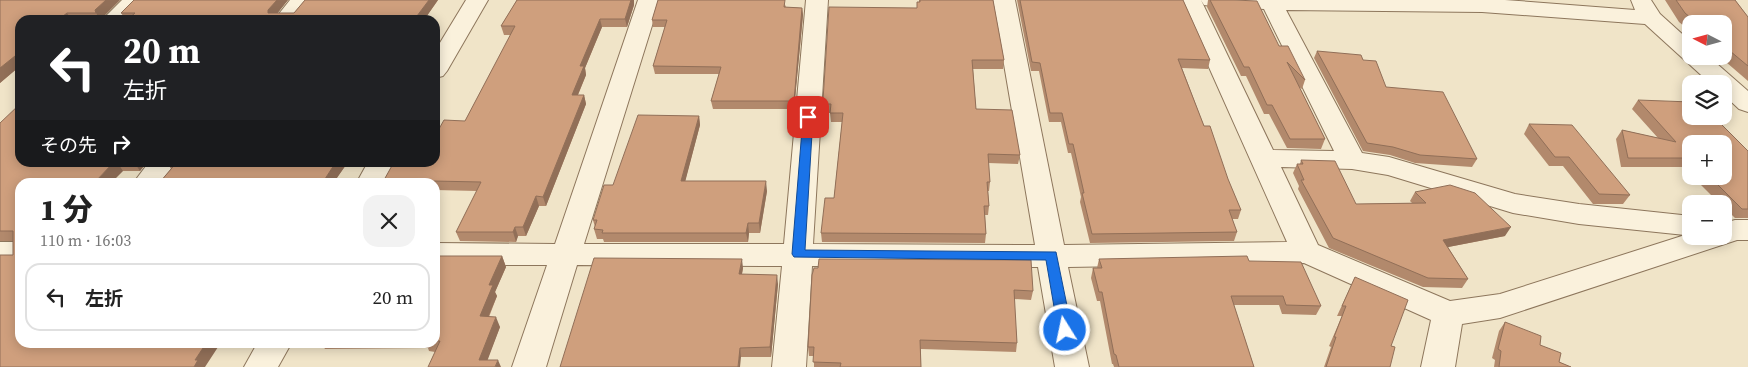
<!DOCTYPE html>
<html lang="ja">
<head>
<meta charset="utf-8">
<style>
  :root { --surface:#fff; --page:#f2f2f2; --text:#222; --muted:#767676; --line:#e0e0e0 }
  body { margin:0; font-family:"Source Serif 4","Noto Sans JP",serif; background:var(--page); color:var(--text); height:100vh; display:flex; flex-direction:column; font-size:19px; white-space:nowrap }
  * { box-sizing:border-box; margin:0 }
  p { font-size:16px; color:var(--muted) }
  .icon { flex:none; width:28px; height:28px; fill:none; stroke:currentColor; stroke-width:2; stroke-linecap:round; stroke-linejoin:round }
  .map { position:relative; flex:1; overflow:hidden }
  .side { position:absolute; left:15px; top:178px; width:425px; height:170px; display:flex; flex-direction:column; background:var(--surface); border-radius:15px; box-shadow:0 2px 12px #0003 }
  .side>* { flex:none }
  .hud { position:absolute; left:15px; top:15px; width:425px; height:152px; border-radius:15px; box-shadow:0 2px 12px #0003; background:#202124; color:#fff; overflow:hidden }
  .needle { width:32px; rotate:276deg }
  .fabs { position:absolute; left:1682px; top:15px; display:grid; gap:10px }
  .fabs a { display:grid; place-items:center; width:50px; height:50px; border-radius:10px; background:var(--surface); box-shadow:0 2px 12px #0003; font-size:25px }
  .pin { position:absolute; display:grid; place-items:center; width:42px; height:42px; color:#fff; margin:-21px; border-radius:10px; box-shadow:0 2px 8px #0006 }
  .me { position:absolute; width:55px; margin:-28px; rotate:350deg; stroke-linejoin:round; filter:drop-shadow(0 0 4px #0008) }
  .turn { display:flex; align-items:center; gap:18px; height:105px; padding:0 25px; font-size:22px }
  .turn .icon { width:65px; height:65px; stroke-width:2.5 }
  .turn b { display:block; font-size:35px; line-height:42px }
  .then { display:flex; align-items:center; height:48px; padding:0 25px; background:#0003; gap:10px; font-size:19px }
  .round { display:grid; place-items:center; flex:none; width:52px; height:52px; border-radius:15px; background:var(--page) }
  .overview { display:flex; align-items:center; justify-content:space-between; height:85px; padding:0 25px }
  h1 { font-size:30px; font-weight:800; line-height:38px }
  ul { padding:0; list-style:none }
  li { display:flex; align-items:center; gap:15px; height:68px; margin:0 10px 8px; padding:0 15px; border:2px solid var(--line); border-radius:15px }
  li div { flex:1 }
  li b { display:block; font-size:19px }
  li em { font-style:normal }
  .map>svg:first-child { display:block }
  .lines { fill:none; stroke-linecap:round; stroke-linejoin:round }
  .minor-casing { stroke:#8d765c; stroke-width:2 }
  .minor { fill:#faf1dc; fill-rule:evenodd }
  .wall { fill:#b2896c }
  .shaded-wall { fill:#916f58 }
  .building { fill:#cf9f7d; stroke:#916f58 }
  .route { fill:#1a73e8; stroke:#114b97 }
</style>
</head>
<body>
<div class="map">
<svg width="1748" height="367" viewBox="0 0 1748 367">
  <rect width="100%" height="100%" fill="#f0e4c8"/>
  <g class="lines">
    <defs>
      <path id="minor" d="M122,0H146L126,20H102Z
        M290,0H313L297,20H274Z
        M466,0H488L447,71L443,76L435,78V51Z
        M638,0H660L584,244H784L806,0H828L813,244L1035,245L993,0H1015L1064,245L1287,242L1179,0H1201L1273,150L1334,151L1264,9L1212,6L1204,5L1201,0H1505L1635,10L1631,0H1651L1660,14L1691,42V56H1708L1748,91V112L1739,109L1724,95V84H1711L1645,24L1482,12L1286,10L1362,153L1389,157L1515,194L1579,204L1691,216V236H1724V223L1735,220H1748V240H1737L1500,318L1462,324L1455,367H1421L1431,320L1304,263L1068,267L1089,367H1055L1038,267L812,266L806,367H772L782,266L577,265L546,367H512L547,265H435V243L555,244ZM1281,167L1352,169L1388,175L1513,213L1579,224L1685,235L1500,294L1450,301L1318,245Z
        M149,162H177L162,182H134Z
        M368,162H395L383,182H357Z
        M0,242H20V264H0Z
        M258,342H292L278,367H244Z"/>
    </defs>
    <use href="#minor" class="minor-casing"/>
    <use href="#minor" class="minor"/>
  </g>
  <path class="wall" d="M0,0H120L101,19V20H20V66L0,83Z
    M134,0H288L277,13H294L305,0H438L424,20H126L121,13Z
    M517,0H634V5L627,27H602L585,68L586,75L578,95H584L586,104L546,206H539L526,236H518L516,242L460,241L456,232L477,191L435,190V182H385L384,180L435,162L465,121L511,35H504L501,26Z
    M658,0H783L786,7L802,8L803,15L794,109H713L711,101L719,74H655L653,66L665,27H653L652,20Z
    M919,0H993L1004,60L1003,69H973L976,109L1020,155L1018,164L988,163L990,182L989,191H988L989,206L988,215H985L986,234L985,243L822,242L821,233L834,198L842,122H831L830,113L824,112V109H823V100L917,8L919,2Z
    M1017,0H1183L1210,60L1208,69L1182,68L1204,126L1241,210L1238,219H1232L1237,232L1234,241L1090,243L1080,202L1081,197L1071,153H1068L1061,122H1049L1039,71H1031Z
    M1208,0H1234L1279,46L1305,80L1302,89L1299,87L1325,139L1321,149L1287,148L1269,114H1264L1246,76H1241L1207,7Z
    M1665,0H1735L1748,17V81L1719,56H1724V24H1691V32L1679,22Z
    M1317,51L1363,60L1386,87L1477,159L1472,167L1415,163L1390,155L1363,151L1314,58Z
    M1638,100L1748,151V218H1735L1724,207V204H1720L1692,176H1724L1691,144V175L1683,167H1621L1616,139L1622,130L1658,138L1632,109Z
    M699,116L700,125L685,181L767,191L760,233H749L748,242H604L603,239H597L594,229L595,227L593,220L613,185Z
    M0,123L20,162H147L140,171H123L20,182V342L220,344L0,367L13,255V241H0Z
    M1529,124L1630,195L1623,204H1593L1563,166H1549L1524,134Z
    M1301,160L1356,204L1412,203L1410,201L1415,192L1505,236L1448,247L1468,279L1462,288L1423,287L1329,248L1298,189L1299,186L1293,173L1297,164H1300Z
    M167,162H348L334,182H160L171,169Z
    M435,256H502L506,267L495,292L497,296L489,317L500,327L487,360L501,367L435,352L429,351L428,348L325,349L321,342H435Z
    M1099,259L1249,261L1321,306L1316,315L1282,314L1279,305H1234L1254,367H1114L1113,364H1112L1100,301H1097L1091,278L1093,268H1097Z
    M743,268L742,274L778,284L771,357H741L560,367Z
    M814,268L1033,291L1031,300L1014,299L1017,343L1016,352L921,349V367H814V356H809L808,347Z
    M1355,277L1391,346L1390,367H1324L1331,347L1329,346L1342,316H1337Z
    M1505,322L1540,345L1559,362L1571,367H1494L1495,360L1492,358L1499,331Z"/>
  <path class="shaded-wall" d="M106,0H120L100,20L96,13L95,10Z
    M277,0H288L273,19L268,13V10Z
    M429,0H438L424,20H414Z
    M631,0H634V5L627,27L625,19Z
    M802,8L803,15L794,109V101Z
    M67,13L72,20H58Z
    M600,19L602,27L585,68L586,75L574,104L572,95L580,66Z
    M20,52V66L0,83V68Z
    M584,95L586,104L546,206L543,197Z
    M699,116L700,125L683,190L681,181Z
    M114,162H117L123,171L112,182H95Z
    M134,162H147L140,171Z
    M336,162H348L334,182H323Z
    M766,181L767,191L760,233L759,223Z
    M536,196L539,206L526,236L523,227Z
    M748,223L749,233L748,242L746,233Z
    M515,227L518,236L516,242L513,232Z
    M1511,227L1505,236L1438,249L1443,240Z
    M502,256L506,267L495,292L497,296L484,327L480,316L489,285Z
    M742,259L743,268L740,284L739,274Z
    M777,275L778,284L771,357L770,347Z
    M496,317L500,327L485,367L479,360Z
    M206,342H219L220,344L205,367H194L195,360Z
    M740,348L741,357L740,367H738Z
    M498,360L501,367H495Z"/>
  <path class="building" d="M0,0H106L95,10L96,13H67L58,20H20V52L0,68Z
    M134,0H277L268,10V13H294L305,0H429L414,20H127L135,13H121Z
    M517,0H631L625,19H600L580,66H584L572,95H584L543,197L536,196L523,227H515L513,232H456L481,182L384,180L394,162H435V136L444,120L465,121L515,26H501Z
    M658,0H785L784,7L802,8L794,101H711L721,67L653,66L667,20H652Z
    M920,0H993L1004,60H972L976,109L1012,110L1020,155L988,154L990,182H987L989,206H984L986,234L821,233L825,198H834L843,113H830L831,104H824V100H823L829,7L917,8V2H920Z
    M1020,0H1183L1210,60L1178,59L1204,126H1210L1228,179L1241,210H1229L1237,232L1092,234L1082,193H1084L1073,144H1069L1062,113H1050L1040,63L1032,62Z
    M1210,0H1234L1257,1L1279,46H1288L1305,80L1287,62L1325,139H1290L1272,105H1267L1249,67H1244Z
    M1676,0H1735L1748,17V66L1724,46V24H1698L1685,13Z
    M1317,51L1361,55L1363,60L1376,61L1386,87L1443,92L1477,159L1420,155L1393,147L1367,143Z
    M1638,100L1691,102V116H1713L1748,151V209H1742L1709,176H1724V144H1691V159L1689,158H1628L1622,130L1676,142Z
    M20,104V162H114L95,182H20V266L16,270H20V342H207L195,360H198L194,367H0V255H13V231H0V123Z
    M638,115L699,116L681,181H766L759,223H748L746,233H602L603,230L594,229L597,220H593L604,185H613Z
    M1529,124L1572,125L1630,195L1599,194L1569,157H1555Z
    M1301,160L1335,161L1356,204L1426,203L1415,192L1450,185L1475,193L1511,227L1443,240L1468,279L1428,278L1333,238L1301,180H1304L1297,164H1303Z
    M177,162H336L323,182H160Z
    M435,256H502L489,285H493L480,316L496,317L479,360H498L495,367H428L440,341H435Z
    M1247,256L1249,261L1301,262L1321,306L1286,305L1283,296H1231L1254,367H1119L1116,355L1114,354L1102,292H1099L1093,268H1102L1099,259Z
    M594,258L742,259L739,274L777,275L770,347L740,348L738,367H560Z
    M819,259L1031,260L1033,291L1014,290L1017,343L920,340L921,367H840L841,363L813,362L814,347H808L812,275L814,268H818Z
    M1355,277L1408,300L1391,346L1395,347L1390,367H1326L1336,337H1334L1346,306H1342Z
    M1505,322L1541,336L1540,345L1561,353L1559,362L1571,367H1499L1501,351L1498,349Z"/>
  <path class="route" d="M808,114L813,117L805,250L1056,252L1072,330L1070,334L1065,335L1060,334L1058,330L1046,260L794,257L792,254L803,117Z"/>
</svg>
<div class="fabs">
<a><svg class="needle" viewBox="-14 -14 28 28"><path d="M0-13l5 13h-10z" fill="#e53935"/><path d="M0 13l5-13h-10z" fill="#767676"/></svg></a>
<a><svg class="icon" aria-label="layers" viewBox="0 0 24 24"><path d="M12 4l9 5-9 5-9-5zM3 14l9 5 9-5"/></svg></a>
<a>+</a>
<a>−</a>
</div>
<div class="pin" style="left:808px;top:117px;background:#d93025"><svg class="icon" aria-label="arrive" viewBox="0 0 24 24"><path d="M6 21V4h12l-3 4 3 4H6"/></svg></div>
<svg class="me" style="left:1065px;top:330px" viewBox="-20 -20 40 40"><circle r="17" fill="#1a73e8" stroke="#fff" stroke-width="3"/><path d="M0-11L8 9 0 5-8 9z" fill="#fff"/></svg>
<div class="hud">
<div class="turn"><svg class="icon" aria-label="left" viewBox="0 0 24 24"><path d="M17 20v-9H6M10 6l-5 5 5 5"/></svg><div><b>20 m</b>左折</div></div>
<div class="then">その先<svg class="icon" aria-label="right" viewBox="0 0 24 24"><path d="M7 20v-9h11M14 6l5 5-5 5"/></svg></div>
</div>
<section class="side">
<div class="overview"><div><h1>1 分</h1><p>110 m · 16:03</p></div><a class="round"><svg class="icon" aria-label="close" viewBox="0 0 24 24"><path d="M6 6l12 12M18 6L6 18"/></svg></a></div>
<ul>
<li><svg class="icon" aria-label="left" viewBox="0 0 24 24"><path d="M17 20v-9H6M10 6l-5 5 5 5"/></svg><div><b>左折</b></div><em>20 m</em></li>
</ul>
</section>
</div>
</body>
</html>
